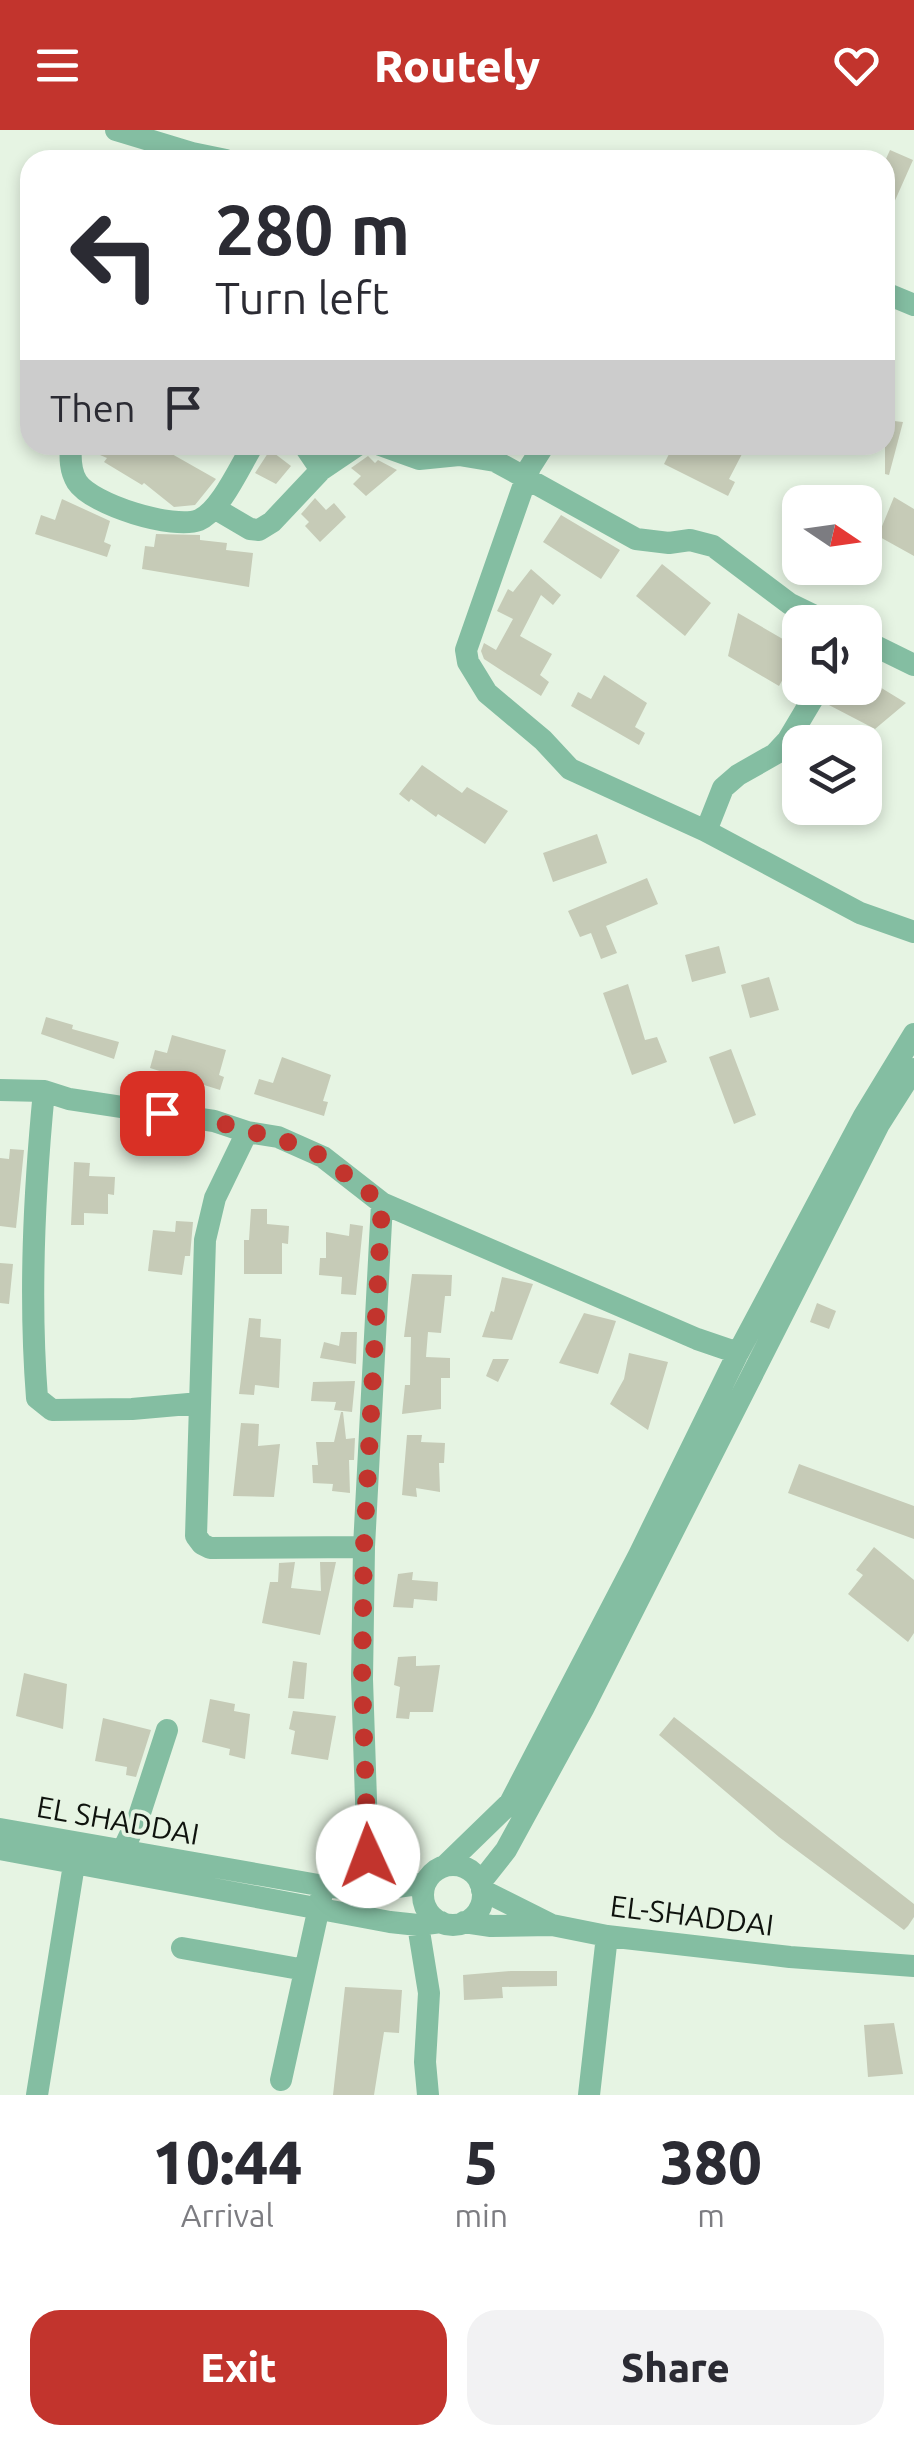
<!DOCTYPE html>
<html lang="en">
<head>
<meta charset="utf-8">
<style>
  :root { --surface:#fff; --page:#f2f2f3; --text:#2b2b33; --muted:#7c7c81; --accent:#c2342d }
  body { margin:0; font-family:Ubuntu,sans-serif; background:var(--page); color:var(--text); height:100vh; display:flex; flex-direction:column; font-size:38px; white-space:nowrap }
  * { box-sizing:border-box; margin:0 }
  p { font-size:32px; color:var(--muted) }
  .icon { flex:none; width:55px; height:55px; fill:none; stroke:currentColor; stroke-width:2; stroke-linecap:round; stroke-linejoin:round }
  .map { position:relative; height:1965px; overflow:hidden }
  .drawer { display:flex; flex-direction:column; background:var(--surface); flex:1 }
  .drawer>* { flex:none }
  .banner { position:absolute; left:20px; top:20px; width:875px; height:305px; border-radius:30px; box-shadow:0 5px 15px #0003; background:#fff; color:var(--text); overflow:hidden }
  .needle { width:65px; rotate:103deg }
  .buttons { position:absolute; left:782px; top:355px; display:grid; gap:20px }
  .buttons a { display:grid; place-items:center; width:100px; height:100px; border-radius:20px; background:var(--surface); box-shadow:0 5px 15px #0003; font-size:50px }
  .pin { position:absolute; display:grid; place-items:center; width:85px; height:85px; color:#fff; margin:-42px; border-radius:20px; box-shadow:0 5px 15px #0006 }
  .me { position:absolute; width:110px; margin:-55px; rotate:358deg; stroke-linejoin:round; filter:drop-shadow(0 0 8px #0008) }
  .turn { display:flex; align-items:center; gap:35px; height:210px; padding:0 30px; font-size:45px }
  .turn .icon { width:130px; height:130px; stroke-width:2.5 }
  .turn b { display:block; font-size:70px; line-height:85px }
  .then { display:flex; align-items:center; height:95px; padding:0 30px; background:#0003; gap:20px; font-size:38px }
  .eta { display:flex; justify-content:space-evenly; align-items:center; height:170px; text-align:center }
  .eta b { font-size:60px; font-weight:800; line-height:70px }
  .primary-button { display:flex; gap:20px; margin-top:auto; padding:20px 30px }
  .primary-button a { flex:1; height:115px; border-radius:30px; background:var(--accent); color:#fff; font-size:40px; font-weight:800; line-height:115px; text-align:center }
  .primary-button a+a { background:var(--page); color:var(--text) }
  header { display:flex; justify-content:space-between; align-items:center; height:130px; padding:0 30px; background:var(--accent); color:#fff; font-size:45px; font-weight:800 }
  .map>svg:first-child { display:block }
  .building { fill:#c6cbb7 }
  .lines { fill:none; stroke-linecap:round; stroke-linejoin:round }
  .minor { stroke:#84bea2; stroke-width:22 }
  .route { stroke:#c2342d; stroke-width:18; stroke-dasharray:0 32.4 }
  .labels { text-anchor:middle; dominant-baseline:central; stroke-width:8; stroke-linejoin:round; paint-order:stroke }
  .street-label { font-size:30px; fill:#0f130e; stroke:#e6f4e3 }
</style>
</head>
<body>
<header><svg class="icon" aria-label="menu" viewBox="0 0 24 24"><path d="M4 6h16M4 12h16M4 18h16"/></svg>Routely<svg class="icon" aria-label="heart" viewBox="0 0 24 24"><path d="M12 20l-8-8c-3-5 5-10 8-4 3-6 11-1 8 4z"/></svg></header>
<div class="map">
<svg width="914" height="1965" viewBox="0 0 914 1965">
  <rect width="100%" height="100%" fill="#e6f4e3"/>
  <path class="building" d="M890,20L913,30L885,93V31Z
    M885,290L903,292L889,345L885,344Z
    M86,315H156L216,349L195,375L174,377L144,353L142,355L104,332L107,328L86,319Z
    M692,315H724L742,324L729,349L735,352L728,366L664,334L673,316L688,324Z
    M270,320L291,336L276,354L255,343Z
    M368,326L375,333L378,330L397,340L366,366L353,354L361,346L351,338Z
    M894,367L914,379V426L878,406Z
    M315,368L326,380L334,373L346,387L320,412L305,396L309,392L301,384Z
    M62,369L110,391L104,412L111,415L107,427L35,404L41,385L55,390Z
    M561,385L620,420L601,449L543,412Z
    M156,404L200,405V410L227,413L226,420L253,423L249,457L142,439L145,416L154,417Z
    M662,434L711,473L685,506L636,466Z
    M531,439L561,465L553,475L541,465L520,506L552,524L540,545L549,552L541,566L484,529L481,521L484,513L496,520L513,489L497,481L508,459L513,462Z
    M738,483L800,519L779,556L728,526Z
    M604,545L647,573L635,597L645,603L639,615L571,576L578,562L591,569Z
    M865,548L906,573L875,599L827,574L837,558H865Z
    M422,635L462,663L467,657L508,681L485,714L438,684L436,687L411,669L409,672L399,664Z
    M597,704L607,733L553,752L543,723Z
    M647,748L658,774L606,796L617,823L601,829L591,803L580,807L568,781Z
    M719,816L726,843L692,852L685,825Z
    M769,847L779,880L750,888L741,855Z
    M628,854L645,910L657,907L667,932L632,945L603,863Z
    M46,887L73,895L72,899L119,912L114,929L41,904Z
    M172,905L226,920L219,945L224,947L220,960L150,938L155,920L167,923Z
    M731,919L756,985L734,994L709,927Z
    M282,927L331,945L323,971L328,972L324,986L254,964L259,949L273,953Z
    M10,1019L24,1020L16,1098L0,1096V1028L9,1029Z
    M74,1032L90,1033L89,1046L115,1047L114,1065L108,1064V1084L84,1083V1095H71Z
    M251,1079H267V1094L289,1096L288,1114L282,1113V1144H244V1110H249Z
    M176,1091L193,1092L190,1126H185L182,1145L148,1141L153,1100L175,1102Z
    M350,1094L363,1096L356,1165L341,1164L342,1147L319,1145L320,1128H326V1102L349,1106Z
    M0,1133L13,1134L9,1174L0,1173Z
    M412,1144L452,1145L451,1166H445L441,1203L428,1202L426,1227L450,1228V1248H441V1279L402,1284L405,1255H410L411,1207H404Z
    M502,1147L533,1154L512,1210L482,1207L491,1181L494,1182Z
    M817,1173L836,1181L829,1199L810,1192Z
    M584,1183L616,1191L598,1244L559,1233Z
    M249,1188L261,1189L260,1207L281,1209L279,1258L255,1255L254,1265L239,1264Z
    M341,1202H357L356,1234L320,1228L324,1212L339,1216Z
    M629,1223L668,1232L648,1300L610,1274L624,1249Z
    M493,1229H509L498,1252L486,1246Z
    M355,1251L352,1282L334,1280L336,1272L311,1271L313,1252Z
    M341,1282H343L346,1309L355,1308L354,1330H349L350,1363L332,1361L333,1354L313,1353L312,1335H318L316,1312H334Z
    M241,1293L259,1294L258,1316L280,1314L274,1367L233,1366Z
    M407,1305H422L421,1312L445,1313L444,1333H439L440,1362L416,1358L417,1367L402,1365Z
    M799,1334L914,1376V1409L788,1363Z
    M874,1417L914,1450V1503L908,1512L848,1464L863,1445L856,1440Z
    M295,1432L291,1458L321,1461L320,1432H336L320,1505L262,1493L270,1452H278L279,1433Z
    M413,1442L412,1450L438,1452L437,1471L414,1469L413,1478L393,1477L398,1444Z
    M416,1526V1536L440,1535L433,1582H410L409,1589L396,1588L400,1557L394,1555L398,1527Z
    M293,1531L307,1533L304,1569L288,1568Z
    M24,1543L67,1554L63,1599L16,1586Z
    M210,1569L235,1574L234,1581L250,1584L245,1629L229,1625L230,1619L202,1612Z
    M293,1581L336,1586L328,1630L291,1624L295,1601L289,1599Z
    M674,1587L914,1774V1787L908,1796L904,1800L779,1707L659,1605Z
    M103,1588L151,1600L136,1647L126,1645L127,1637L95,1631Z
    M511,1841H557V1856L502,1857L503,1868L464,1870L463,1845Z
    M345,1857L402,1860L399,1903L384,1902L374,1965H333Z
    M894,1893L903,1944L868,1947L864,1895Z"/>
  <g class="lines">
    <path class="minor" d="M116,0L192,23L226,30
      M885,163L914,175
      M71,315C70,328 70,341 77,352C92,375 174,400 199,390C221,380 240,336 253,315
      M304,315L321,340
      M380,315L419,329L459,325L495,331L636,409L669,413L690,410L713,416L790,474L827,492
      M544,315L530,337L466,520L468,532L487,563L543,610L570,639L706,701L860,783L914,802
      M216,379L250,399L259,400L272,392L321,340L358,315
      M865,511L914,535
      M706,701L723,658L738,645L775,624L788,610L819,558
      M0,960L44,961L69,969L214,991L247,1002L278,1007L323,1027L382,1073L364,1417L362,1549L369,1761
      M44,961C34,1064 29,1165 37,1268L52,1280L132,1279L200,1273
      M247,1002L215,1068L205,1110L196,1406L202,1414L210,1418L364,1417
      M382,1073L697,1209L738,1223
      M0,1699L324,1756L369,1761L425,1753
      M0,1719L390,1792L418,1795L441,1792
      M122,1722L139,1686L167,1600
      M423 1765a30 30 0 1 1 60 0a30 30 0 1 1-60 0Z
      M445,1736L510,1673L639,1425L738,1223L864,986L914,904
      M480,1753L506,1720L583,1579L879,994L914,939
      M482,1760L552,1795
      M464,1792L491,1796L552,1795L607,1806L790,1827L914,1836
      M418,1795L429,1863L425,1932L428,1965
      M182,1818L305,1840
      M281,1950L321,1768
      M37,1965L76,1722
      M589,1965L607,1806"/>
  </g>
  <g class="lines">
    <path class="route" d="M162,983L214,991L302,1016L323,1027L382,1073L364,1416L362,1549L368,1726"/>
  </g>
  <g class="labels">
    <g class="street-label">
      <text transform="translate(118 1690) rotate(10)">EL SHADDAI</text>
      <text transform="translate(692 1785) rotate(7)">EL-SHADDAI</text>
    </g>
  </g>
</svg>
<div class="buttons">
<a><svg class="needle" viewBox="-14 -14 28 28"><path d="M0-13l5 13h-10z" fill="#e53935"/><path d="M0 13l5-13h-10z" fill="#7c7c81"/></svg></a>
<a><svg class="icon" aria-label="sound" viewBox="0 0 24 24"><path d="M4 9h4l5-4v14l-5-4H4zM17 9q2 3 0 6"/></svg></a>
<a><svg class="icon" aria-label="layers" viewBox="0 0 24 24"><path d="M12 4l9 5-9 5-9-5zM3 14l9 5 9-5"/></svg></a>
</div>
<div class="pin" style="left:162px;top:983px;background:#d93025"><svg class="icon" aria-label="arrive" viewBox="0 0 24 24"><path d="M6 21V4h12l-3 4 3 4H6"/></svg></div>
<svg class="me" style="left:368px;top:1726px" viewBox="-20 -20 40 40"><circle r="19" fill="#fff"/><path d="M0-13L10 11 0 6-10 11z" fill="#c2342d"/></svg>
<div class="banner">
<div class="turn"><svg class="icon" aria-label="left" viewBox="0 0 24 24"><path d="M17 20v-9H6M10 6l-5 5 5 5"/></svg><div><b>280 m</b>Turn left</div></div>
<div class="then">Then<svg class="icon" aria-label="arrive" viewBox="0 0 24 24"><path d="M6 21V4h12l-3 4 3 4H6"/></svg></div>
</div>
</div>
<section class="drawer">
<div class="eta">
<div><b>10:44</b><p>Arrival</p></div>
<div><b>5</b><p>min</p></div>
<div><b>380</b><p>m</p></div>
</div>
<div class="primary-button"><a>Exit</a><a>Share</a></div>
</section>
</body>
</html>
